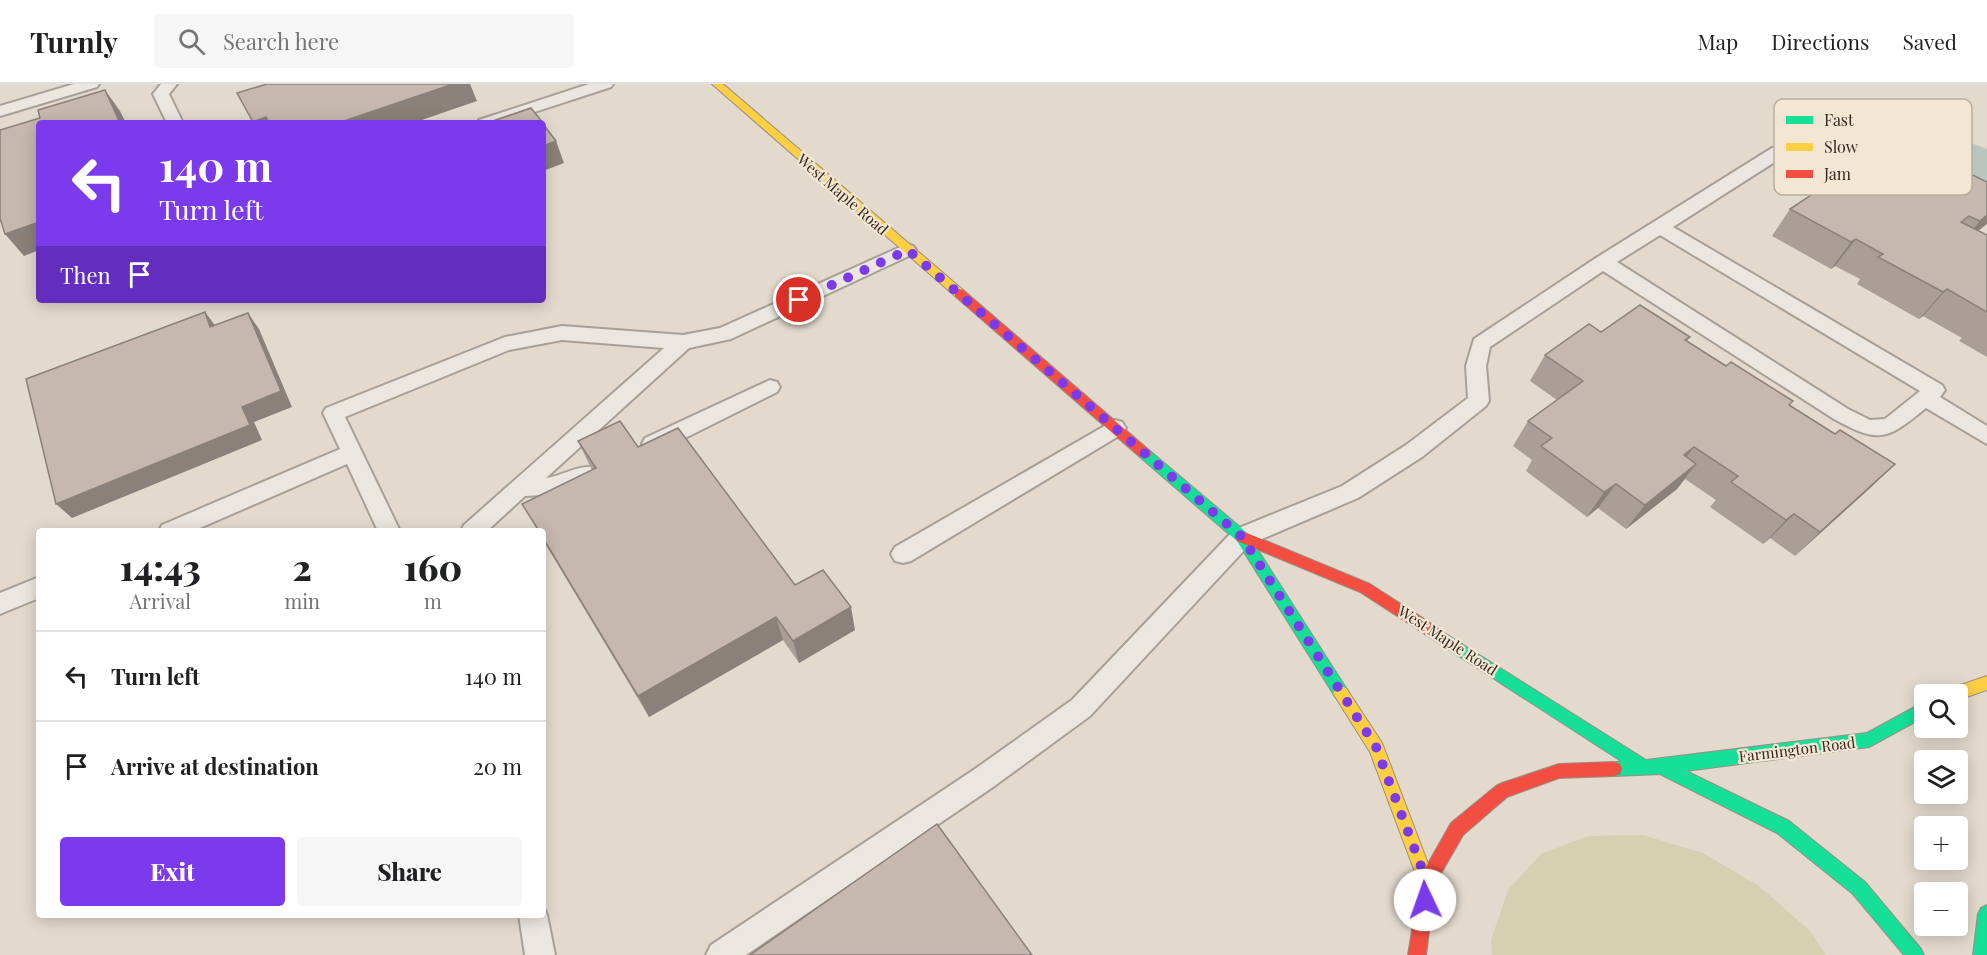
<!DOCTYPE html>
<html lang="en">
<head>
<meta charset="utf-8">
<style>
  :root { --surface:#fff; --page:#f6f6f6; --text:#202124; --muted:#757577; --line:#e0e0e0; --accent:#7c3aed }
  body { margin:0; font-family:"Playfair Display",serif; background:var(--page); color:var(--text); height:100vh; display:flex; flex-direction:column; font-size:22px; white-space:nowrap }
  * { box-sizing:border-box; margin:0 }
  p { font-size:20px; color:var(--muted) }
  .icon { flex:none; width:33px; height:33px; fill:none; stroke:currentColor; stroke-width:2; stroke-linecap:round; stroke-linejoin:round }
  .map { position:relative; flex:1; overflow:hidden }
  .panel { position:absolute; left:36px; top:444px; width:510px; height:390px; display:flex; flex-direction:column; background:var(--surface); border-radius:6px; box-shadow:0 3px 15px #0003 }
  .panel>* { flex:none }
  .guide { position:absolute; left:36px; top:36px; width:510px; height:183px; border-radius:6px; box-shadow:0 3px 15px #0003; background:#7c3aed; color:#fff; overflow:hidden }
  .tools { position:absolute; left:1914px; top:600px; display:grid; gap:12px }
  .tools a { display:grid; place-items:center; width:54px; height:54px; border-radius:6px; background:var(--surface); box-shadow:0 3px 15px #0003; font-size:30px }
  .pin { position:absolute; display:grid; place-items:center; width:51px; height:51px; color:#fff; margin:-26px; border:3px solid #fff; border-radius:50%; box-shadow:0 2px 6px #0007 }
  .me { position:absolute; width:66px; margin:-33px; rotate:357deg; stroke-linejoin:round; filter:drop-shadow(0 0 4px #0008) }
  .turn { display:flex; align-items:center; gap:21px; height:126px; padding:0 24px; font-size:27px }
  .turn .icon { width:78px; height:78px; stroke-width:2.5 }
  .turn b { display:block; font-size:42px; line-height:51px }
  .then { display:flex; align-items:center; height:57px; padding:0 24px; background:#0003; gap:12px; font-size:22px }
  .eta { display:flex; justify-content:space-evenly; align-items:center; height:102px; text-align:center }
  .eta b { font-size:36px; font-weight:800; line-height:42px }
  .cta { display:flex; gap:12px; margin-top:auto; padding:12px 24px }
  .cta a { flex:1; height:69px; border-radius:6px; background:var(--accent); color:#fff; font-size:24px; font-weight:800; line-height:69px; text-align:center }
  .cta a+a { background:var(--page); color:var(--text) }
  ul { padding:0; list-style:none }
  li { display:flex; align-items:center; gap:18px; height:90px; padding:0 24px; border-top:2px solid var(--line) }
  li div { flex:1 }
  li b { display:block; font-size:22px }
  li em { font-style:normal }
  header { display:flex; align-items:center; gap:36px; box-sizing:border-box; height:84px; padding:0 30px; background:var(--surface); border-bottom:2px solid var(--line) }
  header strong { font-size:28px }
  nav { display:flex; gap:33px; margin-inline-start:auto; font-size:21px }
  .search { width:420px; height:54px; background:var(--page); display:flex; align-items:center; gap:15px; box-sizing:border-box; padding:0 21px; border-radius:6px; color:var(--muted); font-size:22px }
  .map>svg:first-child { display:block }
  .green { fill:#d4d0b1 }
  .water { fill:#b9c6bc }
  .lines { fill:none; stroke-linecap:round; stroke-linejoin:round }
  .lane-casing { stroke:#a8a097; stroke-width:4 }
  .fast-casing { stroke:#988f86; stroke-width:2 }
  .slow-casing { stroke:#988f86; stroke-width:2 }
  .jam-casing { stroke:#988f86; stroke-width:2 }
  .lane { fill:#ebe6df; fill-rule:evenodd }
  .fast { fill:#16e098; fill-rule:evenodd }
  .slow { fill:#ffcf43; fill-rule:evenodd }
  .jam { fill:#f24e42; fill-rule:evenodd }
  .wall { fill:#aa9e96 }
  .shaded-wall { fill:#8b817a }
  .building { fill:#c6b8ae; stroke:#8b817a; stroke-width:1.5 }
  .route { stroke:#7c3aed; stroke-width:10; stroke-dasharray:0 18 }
  .labels { text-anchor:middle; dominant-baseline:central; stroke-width:4.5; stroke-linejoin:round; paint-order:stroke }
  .street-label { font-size:15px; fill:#36281f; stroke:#f3e7d4 }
  .key { fill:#f3e7d4; stroke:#baae9e; stroke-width:1.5 }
  .key-label { font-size:16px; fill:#36281f }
</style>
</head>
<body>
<header>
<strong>Turnly</strong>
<div class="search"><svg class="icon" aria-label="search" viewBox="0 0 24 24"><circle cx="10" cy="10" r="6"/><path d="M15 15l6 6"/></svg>Search here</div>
<nav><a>Map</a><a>Directions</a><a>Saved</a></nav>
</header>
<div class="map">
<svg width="1987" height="871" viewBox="0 0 1987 871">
  <rect width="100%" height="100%" fill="#e3dacd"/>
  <path class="green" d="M1643,751L1703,769L1759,802L1811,848L1826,871H1492L1491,856L1508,806L1541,770L1588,752Z"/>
  <path class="water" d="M1854,26L1922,49L1963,56L1987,65V110L1849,41L1839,30Z"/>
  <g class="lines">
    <defs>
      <path id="lane" d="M74,0H99L97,3L0,32V22Z
        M161,0H177L169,10L183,39H167L153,10Z
        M589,0H613L611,3L501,39H477L479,36Z
        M1778,63L1784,64L1786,68L1784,72L1673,143L1942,301L1945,306L1940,313L1987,342V360L1926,324C1887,356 1879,360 1834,335L1603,187L1490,263L1486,282L1489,317L1486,322L1422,373L1358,414L1250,460L1090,632L993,703L746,871H706L711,861L975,685L1072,616L1234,446L1342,402L1406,361L1468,314L1466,282L1474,255L1596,174L1772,64ZM1660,151L1920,307L1885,335L1870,336L1848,325L1617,178Z
        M907,160L913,162L916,166L913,170L731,255L689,264L546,394C563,392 581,379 597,384L600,390L597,396L561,410L525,412L487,447H461L464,441L664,264L562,256L509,266L345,333L400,447H378L347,380L193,447H159L162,441L340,365L323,329L326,324L505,253L562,242L683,251L720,244Z
        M770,296L777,298L780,303L777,308L661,366L653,368L645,366L642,360L645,354Z
        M1115,336L1122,338L1126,344L1122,350L911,477L903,479L895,477L891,470L895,463Z
        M39,493V514L0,530V509Z
        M543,821L547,831L555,871H525L519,831H543Z"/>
      <path id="fast" d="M1145,365L1150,367L1247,449L1346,604L1349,609L1346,614L1341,616L1336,614L1237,457L1140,373L1139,370Z
        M1430,540L1646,676L1867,649L1924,618V633L1869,663L1686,687L1789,737L1865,798L1921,865L1924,871H1904L1853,810L1777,749L1660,690L1614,692L1608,690L1606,685L1608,680L1621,677L1425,550L1423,546L1425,542Z
        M1987,821V871H1973L1978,830L1981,824Z"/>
      <path id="slow" d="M712,0H723L963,206V212H955Z
        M1987,592V606L1958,616V610H1946L1949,605Z
        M1341,602L1346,604L1382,659L1435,798L1433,804L1427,806L1421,804L1370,668L1333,609L1336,604Z"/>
      <path id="jam" d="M959,205L963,206L1150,367L1151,370L1150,373H1140L955,212V206Z
        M1242,447L1370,500L1435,542L1437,546L1435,550L1430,552L1425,550L1360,508L1237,457L1235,453L1237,449Z
        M1614,678L1620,680L1622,685L1620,690L1614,692L1559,694L1507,713L1463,751L1435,800L1426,871H1408L1421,792L1451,739L1496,702L1502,699L1559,680Z"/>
    </defs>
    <use href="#lane" class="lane-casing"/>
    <use href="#fast" class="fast-casing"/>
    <use href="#slow" class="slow-casing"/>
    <use href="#jam" class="jam-casing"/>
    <use href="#lane" class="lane"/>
    <use href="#fast" class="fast"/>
    <use href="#slow" class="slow"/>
    <use href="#jam" class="jam"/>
  </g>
  <path class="wall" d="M1862,68L1987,98L1979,147L1987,151V273L1959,257L1962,254L1923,232L1919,235L1857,200L1860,195L1835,182L1831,185L1772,152L1790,125L1808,114L1818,99L1853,80Z
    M1690,253L1687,257L1835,350L1895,380L1869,405L1795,472L1770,454L1763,460L1710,423L1716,416L1685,395L1677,405L1626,445L1598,424L1587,433L1526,387L1532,376L1513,362L1528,337L1557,316L1530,297L1545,271Z
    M578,357L638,363L795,501L855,546L799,579L783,556L649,633L543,456V447H538L522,420L592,386Z"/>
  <path class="shaded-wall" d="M453,0H470L477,17L413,39H338Z
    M105,6L120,27L126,39H120Z
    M266,33L269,39H254L253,38Z
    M556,57L564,79L543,87V62Z
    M1987,131V140L1957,163L1980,137Z
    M39,138V166L24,172L5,150Z
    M1856,155L1835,182L1831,185L1851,158Z
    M1947,205L1923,232L1919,235L1943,208Z
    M205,228L217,244L210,243Z
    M248,229L259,245L292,323L254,338L262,356L72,434L56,420L242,323Z
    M1694,363L1675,388L1684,371Z
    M1696,380L1677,405L1626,445L1645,421Z
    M1895,380L1869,405L1795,472L1820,448Z
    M1616,400L1598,424L1587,433L1604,408Z
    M1794,430L1770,454L1763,460L1786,436Z
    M851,523L855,546L799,579L793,557Z
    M776,533L783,556L649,633L638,612Z"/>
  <path class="building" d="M267,0H453L338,39H269L266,33L253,38L237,9Z
    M105,6L120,39H39V138L5,150L0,134V46L40,34L38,26Z
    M531,24L543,39H487Z
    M543,40L556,57L543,62Z
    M1889,50L1987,98V131L1980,137L1969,132L1961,138L1987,151V228L1947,205L1943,208L1878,173L1883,170L1856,155L1851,158L1790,125L1825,102L1818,99L1850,78L1855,81L1870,72L1862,68Z
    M1640,221L1690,253L1685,256L1726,282L1731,278L1793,317L1789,321L1835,350L1840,346L1895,380L1820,448L1794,430L1786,436L1731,398L1738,392L1694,363L1684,371L1696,380L1645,421L1616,400L1604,408L1541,362L1552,354L1528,337L1583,297L1545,271L1589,240L1601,248Z
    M205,228L210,243L248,229L281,307L242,323L250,341L56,420L26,295Z
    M620,337L638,363L678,344L795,501L823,486L851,523L793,557L776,533L638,612L543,454V447H539L522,420L596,384L578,357Z
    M937,740L1032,871H750Z"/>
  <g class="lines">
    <path class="route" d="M799,216L908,166L1242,453L1376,663L1427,798L1425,816"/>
  </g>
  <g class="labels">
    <g class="street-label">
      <text transform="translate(843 110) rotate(41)">West Maple Road</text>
      <text transform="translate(1448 556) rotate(33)">West Maple Road</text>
      <text transform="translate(1797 665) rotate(-7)">Farmington Road</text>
    </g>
  </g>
  <rect x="1774" y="15" width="198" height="96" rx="9" class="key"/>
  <rect x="1786" y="32" width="27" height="8" fill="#16e098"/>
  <rect x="1786" y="59" width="27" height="8" fill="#ffcf43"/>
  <rect x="1786" y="86" width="27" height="8" fill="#f24e42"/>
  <g class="key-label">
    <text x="1824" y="42">Fast</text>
    <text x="1824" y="69">Slow</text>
    <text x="1824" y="96">Jam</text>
  </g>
</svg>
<div class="tools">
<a><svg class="icon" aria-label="search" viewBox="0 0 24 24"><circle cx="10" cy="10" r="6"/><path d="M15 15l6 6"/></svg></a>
<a><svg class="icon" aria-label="layers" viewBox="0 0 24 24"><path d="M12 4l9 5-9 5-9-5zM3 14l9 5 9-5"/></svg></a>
<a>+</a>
<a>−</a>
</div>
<div class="pin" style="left:799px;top:216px;background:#d93025"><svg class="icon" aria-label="arrive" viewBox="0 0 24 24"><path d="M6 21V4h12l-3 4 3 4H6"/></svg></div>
<svg class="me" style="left:1425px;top:816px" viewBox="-20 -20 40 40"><circle r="19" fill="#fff"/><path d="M0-13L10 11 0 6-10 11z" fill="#7c3aed"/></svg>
<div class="guide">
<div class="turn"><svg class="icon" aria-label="left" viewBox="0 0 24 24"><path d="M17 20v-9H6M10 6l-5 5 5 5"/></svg><div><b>140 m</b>Turn left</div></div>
<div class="then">Then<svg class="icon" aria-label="arrive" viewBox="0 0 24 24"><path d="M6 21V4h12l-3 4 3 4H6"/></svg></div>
</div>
<section class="panel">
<div class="eta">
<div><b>14:43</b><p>Arrival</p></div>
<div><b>2</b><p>min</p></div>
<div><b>160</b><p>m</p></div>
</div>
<ul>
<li><svg class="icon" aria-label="left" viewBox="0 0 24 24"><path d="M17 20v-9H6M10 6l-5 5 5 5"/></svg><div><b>Turn left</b></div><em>140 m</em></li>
<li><svg class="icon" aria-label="arrive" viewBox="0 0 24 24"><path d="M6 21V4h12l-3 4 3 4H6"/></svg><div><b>Arrive at destination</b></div><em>20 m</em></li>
</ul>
<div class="cta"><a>Exit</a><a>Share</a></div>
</section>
</div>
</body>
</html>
